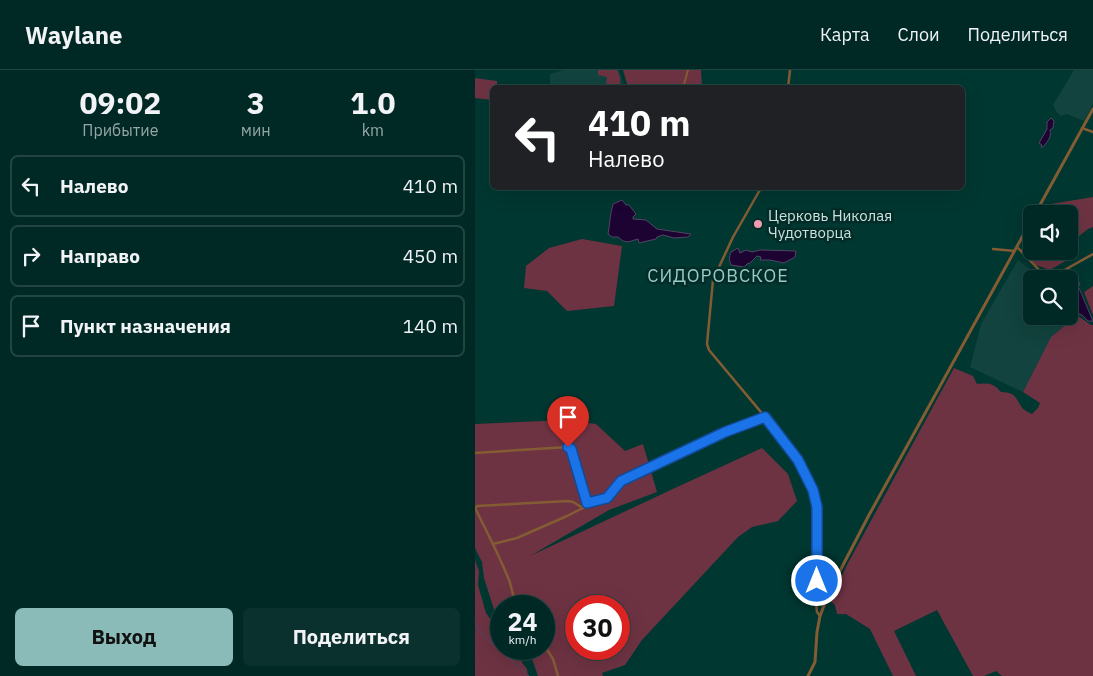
<!DOCTYPE html>
<html lang="ru">
<head>
<meta charset="utf-8">
<style>
  :root { --surface:#002925; --page:#0a312d; --text:#f1f3f6; --muted:#95a6a7; --line:#224542; --accent:#8bbbb9 }
  body { margin:0; font-family:"IBM Plex Sans",sans-serif; background:var(--page); color:var(--text); height:100vh; display:flex; flex-direction:column; font-size:19px; white-space:nowrap }
  * { box-sizing:border-box; margin:0 }
  p { font-size:16px; color:var(--muted) }
  .icon { flex:none; width:28px; height:28px; fill:none; stroke:currentColor; stroke-width:2; stroke-linecap:round; stroke-linejoin:round }
  .map { position:relative; flex:1; overflow:hidden }
  .drawer { display:flex; flex-direction:column; background:var(--surface); width:475px }
  .drawer>* { flex:none }
  .banner { position:absolute; left:15px; top:15px; width:475px; height:105px; border-radius:8px; box-shadow:0 5px 20px #0002,0 0 0 1px var(--line); background:#202124; color:#fff; overflow:hidden }
  .tools { position:absolute; left:548px; top:135px; display:grid; gap:10px }
  .tools a { display:grid; place-items:center; width:55px; height:55px; border-radius:8px; background:var(--surface); box-shadow:0 5px 20px #0002,0 0 0 1px var(--line); font-size:25px }
  .speed { position:absolute; left:15px; top:525px; display:flex; gap:10px; font-size:25px; font-weight:700; text-align:center }
  .speed>* { display:grid; place-content:center; width:65px; height:65px; border-radius:50%; background:var(--surface); box-shadow:0 5px 20px #0002,0 0 0 1px var(--line); line-height:1 }
  .speed small { font-size:12px; font-weight:400 }
  .speed .limit { border:8px solid #d22; background:#fff; color:#111 }
  .pin { position:absolute; display:grid; place-items:center; width:42px; height:42px; color:#fff; margin:-51px -21px; border-radius:50% 50% 50% 0; rotate:-45deg; box-shadow:0 0 5px #0007 }
  .pin .icon { rotate:45deg }
  .me { position:absolute; width:55px; margin:-28px; rotate:0deg; stroke-linejoin:round; filter:drop-shadow(0 0 4px #0008) }
  .turn { display:flex; align-items:center; gap:18px; height:105px; padding:0 15px; font-size:22px }
  .turn .icon { width:65px; height:65px; stroke-width:2.5 }
  .turn b { display:block; font-size:35px; line-height:42px }
  .eta { display:flex; justify-content:space-evenly; align-items:center; height:85px; text-align:center }
  .eta b { font-size:30px; font-weight:700; line-height:35px }
  .cta { display:flex; gap:10px; margin-top:auto; padding:10px 15px }
  .cta a { flex:1; height:58px; border-radius:8px; background:var(--accent); color:#111; font-size:20px; font-weight:700; line-height:58px; text-align:center }
  .cta a+a { background:var(--page); color:var(--text) }
  ul { padding:0; list-style:none }
  li { display:flex; align-items:center; gap:15px; height:62px; margin:0 10px 8px; padding:0 5px; border:2px solid var(--line); border-radius:8px }
  li div { flex:1 }
  li b { display:block; font-size:19px }
  li em { font-style:normal }
  header { display:flex; align-items:center; gap:30px; box-sizing:border-box; height:70px; padding:0 25px; background:var(--surface); border-bottom:1px solid var(--line) }
  header strong { font-size:24px }
  nav { display:flex; gap:28px; margin-inline-start:auto; font-size:18px }
  main { display:flex; flex:1; min-height:0 }
  .map>svg:first-child { display:block }
  .built { fill:#12433e }
  .green { fill:#6e3343; fill-rule:evenodd }
  .water { fill:#1d0332; stroke:#514666 }
  .lines { fill:none; stroke-linecap:round; stroke-linejoin:round }
  .stream { stroke:#514666; stroke-width:1 }
  .pedestrian { stroke:#845c34; stroke-width:2 }
  .minor { stroke:#845c34; stroke-width:2.5 }
  .tertiary { stroke:#845c34; stroke-width:3 }
  .route-casing { stroke:#114b97; stroke-width:12 }
  .route { stroke:#1a73e8; stroke-width:9 }
  .poi-dot { fill:#f29aae; stroke:#032b27; stroke-width:2 }
  .labels { text-anchor:middle; dominant-baseline:central; stroke-width:5; stroke-linejoin:round; paint-order:stroke }
  .poi-label { font-size:15px; fill:#c9e2de; stroke:#032b27; text-anchor:start }
  .quarter-label { font-size:18px; letter-spacing:1px; fill:#97cbc3; stroke:#032b27 }
</style>
</head>
<body>
<header>
<strong>Waylane</strong>
<nav><a>Карта</a><a>Слои</a><a>Поделиться</a></nav>
</header>
<main>
<section class="drawer">
<div class="eta">
<div><b>09:02</b><p>Прибытие</p></div>
<div><b>3</b><p>мин</p></div>
<div><b>1.0</b><p>km</p></div>
</div>
<ul>
<li><svg class="icon" aria-label="left" viewBox="0 0 24 24"><path d="M17 20v-9H6M10 6l-5 5 5 5"/></svg><div><b>Налево</b></div><em>410 m</em></li>
<li><svg class="icon" aria-label="right" viewBox="0 0 24 24"><path d="M7 20v-9h11M14 6l5 5-5 5"/></svg><div><b>Направо</b></div><em>450 m</em></li>
<li><svg class="icon" aria-label="arrive" viewBox="0 0 24 24"><path d="M6 21V4h12l-3 4 3 4H6"/></svg><div><b>Пункт назначения</b></div><em>140 m</em></li>
</ul>
<div class="cta"><a>Выход</a><a>Поделиться</a></div>
</section>
<div class="map">
<svg width="618" height="606" viewBox="0 0 618 606">
  <rect width="100%" height="100%" fill="#003731"/>
  <path class="built" d="M89,0H144L149,17H80L81,15L75,14V4Z
    M599,0H618V34L609,51L592,44L586,46L581,41L578,35Z
    M543,190L568,209H556V246H594V245L599,248L576,267L548,322L495,297L506,254Z"/>
  <path class="green" d="M123,0H142L145,7V14L146,17H131L132,7L123,5Z
    M148,0H226L227,17H153Z
    M0,8L22,11V17L18,18L17,30L0,28Z
    M618,127V157L613,159L594,174V144H566L570,135Z
    M556,161V181H592L594,189L575,200L561,195L546,180Z
    M107,169L147,176L139,236L92,241L72,221L49,218L51,196L74,178Z
    M618,216V245L609,222Z
    M603,246L616,255H618V606H527L521,601L509,606H498L462,540L419,561L441,606H418L395,559L371,544H362L360,535L355,531L372,495L479,298L498,306L502,314C514,313 518,313 526,322C540,323 539,325 546,336C548,340 553,342 557,344L563,338L565,333L548,322L576,267L599,248Z
    M92,350L121,354L150,381L168,374L182,422L134,440L55,486L200,418L287,378L313,404L322,431L303,451L277,457L263,467L167,570L150,595L127,603L128,606H63L55,583L50,579H69V536H26V559L25,558L9,508L7,492L0,478V354ZM101,536H144V579H101Z
    M0,490L4,501L3,515L11,543L26,564V579H37L52,599L53,606H0Z"/>
  <path class="water" d="M576,48L579,51L578,58L575,60C577,67 572,72 568,77H566L567,75L564,73L572,59V52Z
    M147,130L151,135H154L161,144L158,147V149L171,150L182,159L216,164L213,167L199,168L188,165L182,167L181,169L164,173L163,169L153,172L148,171L143,167H137L133,164C135,153 135,144 138,134Z
    M263,178L265,183L271,180L277,182L285,180L321,181L320,187L309,193L295,190H285L286,187L282,186L275,193L272,194L269,197L256,195C254,190 254,187 256,182Z
    M594,198L603,211L605,214L602,218H604L618,251H613L607,245L594,240V209H581L583,204Z"/>
  <g class="lines">
    <path class="stream" d="M0,553L8,565L54,606"/>
    <path class="pedestrian" d="M208,18L213,0"/>
    <path class="minor" d="M313,18L315,0
      M607,58L618,62
      M286,118L258,167L238,210L232,274L234,280L290,347L323,390L338,420L342,437L341,533L342,542L345,546
      M542,177L569,205L577,207L618,184
      M518,179L540,181
      M0,383L93,377L96,379L112,433
      M0,438L2,436L93,431L98,432L108,438
      M0,438C12,462 24,485 34,510C37,518 38,528 42,536
      M18,474L42,468L92,446L108,438L112,433L132,427L146,411L250,361L290,347
      M69,575L78,589L83,606"/>
    <path class="tertiary" d="M560,144L618,39
      M333,606L340,592L342,562L345,546L355,520L394,445L556,151"/>
  </g>
  <g class="lines">
    <defs>
      <path id="route" d="M93,377L96,379L112,433L132,428L146,411L250,362L290,347L323,390L338,420L342,437V511"/>
    </defs>
    <use href="#route" class="route-casing"/>
    <use href="#route" class="route"/>
  </g>
  <circle class="poi-dot" cx="283" cy="154" r="5"/>
  <g class="labels">
    <g class="poi-label">
      <text x="293" y="145">Церковь Николая<tspan x="293" dy="17">Чудотворца</tspan></text>
    </g>
    <g class="quarter-label">
      <text x="243" y="205">СИДОРОВСКОЕ</text>
    </g>
  </g>
</svg>
<div class="tools">
<a><svg class="icon" aria-label="sound" viewBox="0 0 24 24"><path d="M4 9h4l5-4v14l-5-4H4zM17 9q2 3 0 6"/></svg></a>
<a><svg class="icon" aria-label="search" viewBox="0 0 24 24"><circle cx="10" cy="10" r="6"/><path d="M15 15l6 6"/></svg></a>
</div>
<div class="speed"><div>24<small>km/h</small></div><div class="limit">30</div></div>
<div class="pin" style="left:93px;top:377px;background:#d93025"><svg class="icon" aria-label="arrive" viewBox="0 0 24 24"><path d="M6 21V4h12l-3 4 3 4H6"/></svg></div>
<svg class="me" style="left:342px;top:511px" viewBox="-20 -20 40 40"><circle r="17" fill="#1a73e8" stroke="#fff" stroke-width="3"/><path d="M0-11L8 9 0 5-8 9z" fill="#fff"/></svg>
<div class="banner">
<div class="turn"><svg class="icon" aria-label="left" viewBox="0 0 24 24"><path d="M17 20v-9H6M10 6l-5 5 5 5"/></svg><div><b>410 m</b>Налево</div></div>
</div>
</div>
</main>
</body>
</html>
